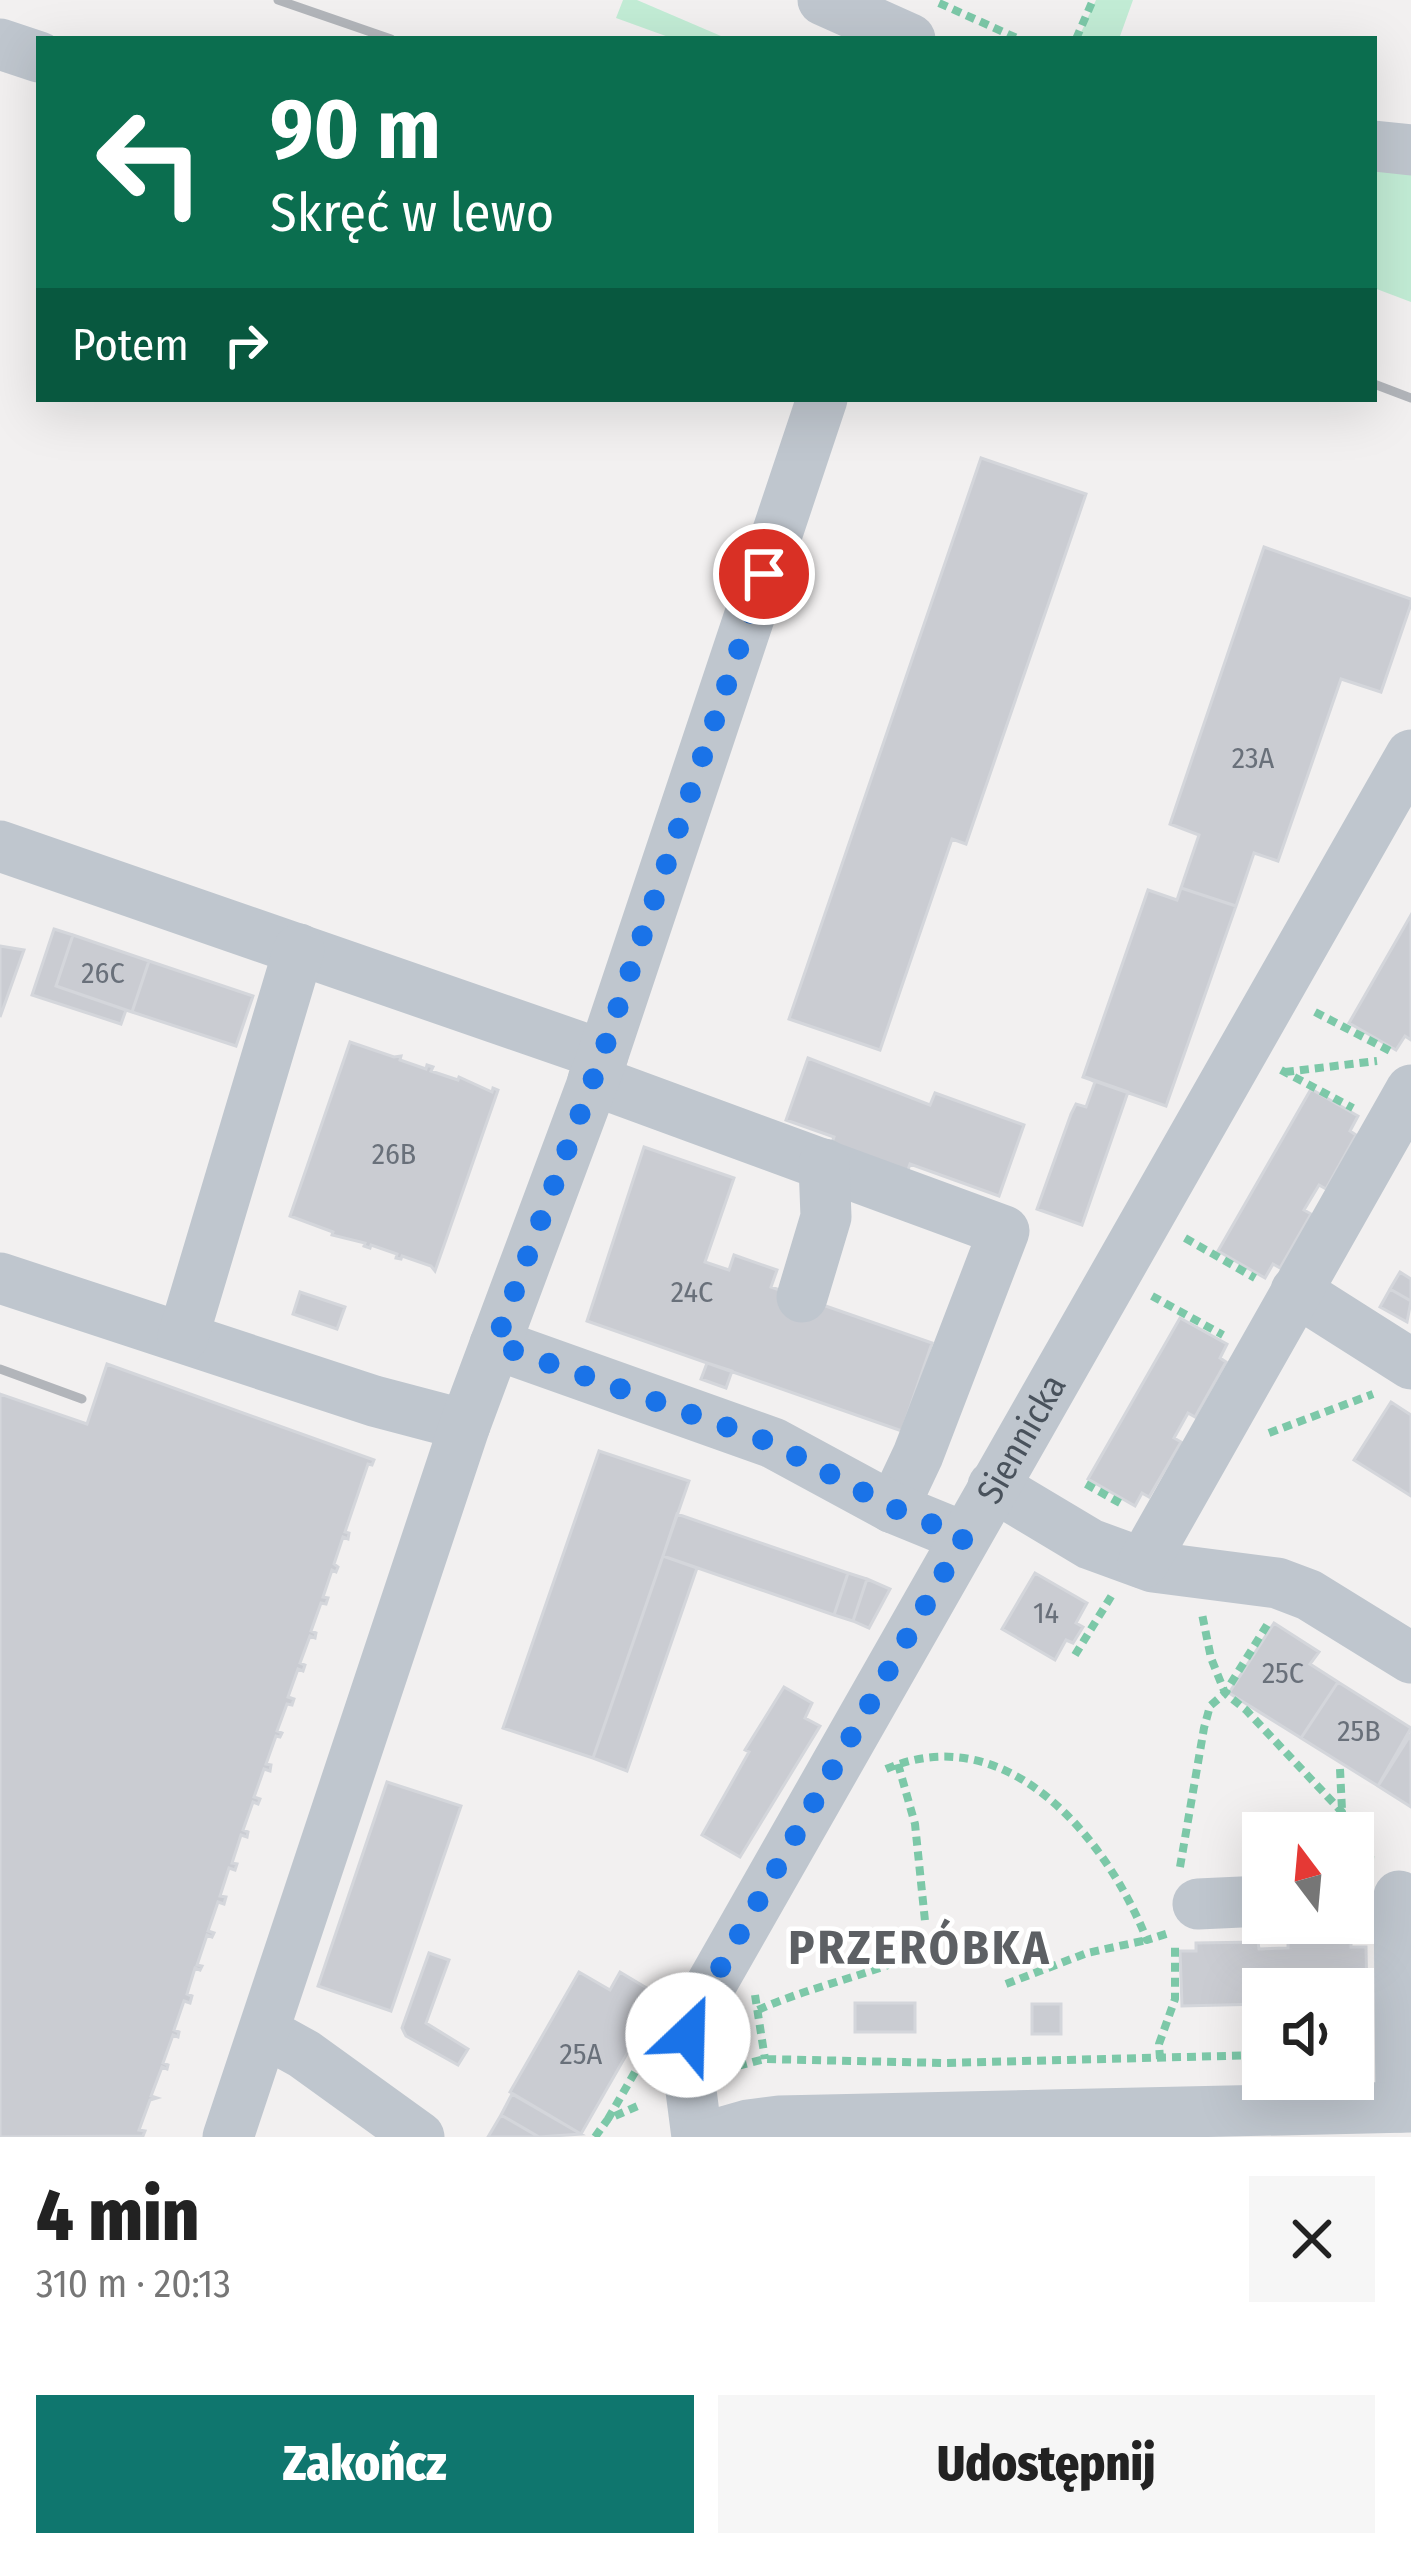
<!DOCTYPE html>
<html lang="pl">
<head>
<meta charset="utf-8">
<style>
  :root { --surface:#fff; --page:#f6f6f6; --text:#222; --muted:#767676; --accent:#0f766e }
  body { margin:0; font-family:"Fira Sans Condensed",sans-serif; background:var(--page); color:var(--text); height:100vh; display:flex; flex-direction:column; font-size:45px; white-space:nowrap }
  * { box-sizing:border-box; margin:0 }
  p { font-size:39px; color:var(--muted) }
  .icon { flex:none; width:66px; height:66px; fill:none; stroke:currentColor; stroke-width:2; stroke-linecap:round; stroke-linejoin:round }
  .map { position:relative; height:2137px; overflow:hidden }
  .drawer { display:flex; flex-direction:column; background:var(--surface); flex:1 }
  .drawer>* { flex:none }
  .guide { position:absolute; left:36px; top:36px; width:1341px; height:366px; border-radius:0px; box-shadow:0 12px 48px #0002; background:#0b6e4f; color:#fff; overflow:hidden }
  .needle { width:78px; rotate:344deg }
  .fabs { position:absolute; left:1242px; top:1812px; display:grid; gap:24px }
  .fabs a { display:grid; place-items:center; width:132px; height:132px; border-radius:0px; background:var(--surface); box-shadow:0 12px 48px #0002; font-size:60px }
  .pin { position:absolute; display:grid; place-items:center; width:102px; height:102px; color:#fff; margin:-51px; border:6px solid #fff; border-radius:50%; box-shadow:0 3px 12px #0007 }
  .me { position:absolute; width:132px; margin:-66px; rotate:24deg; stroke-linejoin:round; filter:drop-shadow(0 0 9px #0008) }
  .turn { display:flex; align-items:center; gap:42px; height:252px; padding:0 36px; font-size:54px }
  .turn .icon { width:156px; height:156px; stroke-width:2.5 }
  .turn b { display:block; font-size:84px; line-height:102px }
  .then { display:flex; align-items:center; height:114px; padding:0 36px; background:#0003; gap:24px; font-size:45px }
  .round { display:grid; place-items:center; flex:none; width:126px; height:126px; border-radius:0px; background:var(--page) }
  .head { display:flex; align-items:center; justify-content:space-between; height:204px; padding:0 36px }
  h1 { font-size:72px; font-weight:800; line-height:90px }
  .button { display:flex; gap:24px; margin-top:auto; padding:24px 36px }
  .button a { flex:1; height:138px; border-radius:0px; background:var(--accent); color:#fff; font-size:48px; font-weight:800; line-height:138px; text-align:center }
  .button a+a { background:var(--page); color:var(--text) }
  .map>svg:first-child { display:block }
  .green { fill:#c2ecd5 }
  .building { fill:#caccd2; stroke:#d4d6db; stroke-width:3 }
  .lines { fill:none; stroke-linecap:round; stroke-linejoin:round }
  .path { stroke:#7cc8a8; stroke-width:8; stroke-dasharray:9 6; stroke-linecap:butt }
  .minor { stroke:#bfc6ce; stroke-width:51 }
  .rail { stroke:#b2b5ba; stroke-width:9 }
  .route { stroke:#1a73e8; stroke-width:21; stroke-dasharray:0 37.8 }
  .labels { text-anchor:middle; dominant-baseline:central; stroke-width:9; stroke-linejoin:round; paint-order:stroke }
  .number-label { font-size:30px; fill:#69707a }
  .street-label { font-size:36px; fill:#49525c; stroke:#fff }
  .district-label { font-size:48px; font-weight:bold; letter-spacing:3px; fill:#5d6064; stroke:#fff }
</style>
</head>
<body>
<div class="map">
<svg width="1411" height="2137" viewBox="0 0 1411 2137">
  <rect width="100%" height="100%" fill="#f2f0f0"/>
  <path class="green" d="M623,0H637L728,39H674L616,18Z
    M1096,0H1133L1119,39H1078Z
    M1374,166L1411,169V302L1374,288Z"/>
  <path class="building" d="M981,458L1086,494L966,844L952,839L880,1050L789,1019Z
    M1264,547L1411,599V604L1381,692L1341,679L1278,861L1254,853L1236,906L1181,888L1199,835L1170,824Z
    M1181,888L1236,906L1166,1106L1083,1077L1148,890L1177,900Z
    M1411,915V1040L1405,1036L1396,1050L1349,1023Z
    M54,929L73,935L56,986L126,1010L121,1024L32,995Z
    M73,935L149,961L132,1012L56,986Z
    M0,946L24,950L0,1017Z
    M149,961L253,996L236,1046L132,1012Z
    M350,1042L394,1057L401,1056L400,1060L426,1069L427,1065L433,1067L431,1071L458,1080L459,1077L492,1092L493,1088L498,1090L435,1271L431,1266L402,1256L401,1259L396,1258L397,1254L371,1245L370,1248L364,1246L365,1243L332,1235L333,1232L290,1216Z
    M808,1058L930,1105L935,1093L1024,1125L999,1196L910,1164L904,1182L828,1154L834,1137L786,1120Z
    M1085,1077L1128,1092L1082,1225L1037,1209L1071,1114L1076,1104L1086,1107L1095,1082Z
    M1311,1089L1358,1116L1350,1131L1356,1135L1326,1189L1319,1185L1304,1210L1311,1214L1280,1268L1273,1264L1265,1278L1218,1251Z
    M644,1147L734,1178L705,1262L729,1270L734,1255L777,1270L771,1287L932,1343L902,1431L587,1321Z
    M1400,1272L1411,1279V1301L1390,1289Z
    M1390,1289L1411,1301L1407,1322L1380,1307Z
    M300,1292L345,1307L337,1329L293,1314Z
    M1180,1318L1227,1344L1220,1358L1226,1362L1195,1417L1188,1413L1174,1438L1181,1442L1149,1497L1142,1493L1135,1506L1088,1479Z
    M707,1363L732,1371L726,1388L701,1379Z
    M107,1364L374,1460L372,1465L368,1464L345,1532L349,1533L348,1539L343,1537L334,1564L338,1567L336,1572L332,1570L323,1597L328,1598L326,1604L321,1603L311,1631L316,1633L315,1638L310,1636L300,1663L305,1665L303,1671L298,1669L288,1697L294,1699L292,1705L287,1704L277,1731L282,1733L280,1737L276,1736L266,1764L271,1765L270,1771L264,1769L254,1797L260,1799L258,1804L253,1802L243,1830L248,1832L247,1837L241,1835L232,1863L237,1864L235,1870L229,1868L220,1896L226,1897L224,1904L218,1902L208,1931L214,1933L212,1937L207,1935L197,1965L202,1966L200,1970L195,1968L187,1994L192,1996L190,2003L184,2001L174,2030L179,2032L178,2037L173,2035L163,2063L168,2065L167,2069L162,2067L151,2096L157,2098L150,2100L139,2130L145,2131L143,2136L0,2137V1394L87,1424Z
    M1391,1402L1411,1415V1496L1354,1460Z
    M599,1451L689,1481L593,1758L503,1728Z
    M677,1514L848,1573L834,1615L663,1556Z
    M663,1556L697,1568L627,1771L593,1758Z
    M848,1573L867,1579L853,1621L834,1615Z
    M1035,1573L1087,1603L1076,1623L1083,1627L1073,1643L1066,1640L1055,1660L1002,1629Z
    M867,1579L890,1589L869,1628L853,1621Z
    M1274,1623L1319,1652L1310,1664L1338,1682L1301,1738L1229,1693Z
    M1338,1682L1411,1728L1378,1786L1301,1738Z
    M784,1687L812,1703L805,1718L820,1726L740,1857L702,1835L749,1752L745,1750Z
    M1411,1734V1807L1378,1786Z
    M387,1782L461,1806L391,2011L318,1986Z
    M1351,1939V1947H1366L1367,2001H1353V1989H1263V2004L1182,2006L1180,1951H1196V1943L1258,1942L1259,1949L1288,1948V1941Z
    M429,1953L449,1960L426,2023L468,2049L458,2065L406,2036L402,2028Z
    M579,1972L610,1990L620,1972L660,1996L581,2134L510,2092Z
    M855,2003H915V2032H855Z
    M1032,2004H1061V2034H1032Z
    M512,2094L581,2134L539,2137L501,2115Z
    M501,2115L539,2137H488Z"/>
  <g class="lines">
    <path class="path" d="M939,3L1019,39
      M1076,39L1093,0
      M1315,1012L1392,1052
      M1281,1070L1353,1108
      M1285,1072L1377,1061
      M1185,1238L1255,1278
      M1152,1296L1223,1335
      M1269,1433L1373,1394
      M1086,1484L1120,1503
      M1267,1625L1225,1693L1246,1710L1342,1812L1344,1833
      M1075,1655L1112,1595
      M898,1764L915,1824L925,1921
      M886,1769C1008,1717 1107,1839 1147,1940L1169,1933
      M1340,1769L1342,1810
      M1353,1859L1374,1860
      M1180,1867L1204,1728L1210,1706L1225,1693L1211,1658L1202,1614
      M1287,1938L1356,1936
      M1006,1984L1087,1953L1147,1940
      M755,1995L765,2059
      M758,2010C800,1991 844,1981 888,1965
      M1160,2059L1159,2044L1175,1999V1942
      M738,2066L765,2059L945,2063L1263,2055
      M608,2119L643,2058
      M595,2137L608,2119L640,2105"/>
    <g class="minor">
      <path d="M823,0L910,39"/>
      <path d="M0,44L39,57"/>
      <path d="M1374,146L1411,150"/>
      <path d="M0,846L603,1055"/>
      <path d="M593,1080L1004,1231L918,1455L893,1508"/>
      <path d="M0,1278L374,1401L465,1425"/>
      <path d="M1296,1291L1411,1364"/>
      <path d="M802,1297L826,1217L824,1164"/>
      <path d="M183,1337L299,949"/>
      <path d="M495,1344L773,1443L893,1508L964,1537"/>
      <path d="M993,1486L1090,1544L1153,1567L1277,1583L1309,1595L1411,1658"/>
      <path d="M1143,1563L1411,1090"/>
      <path d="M1399,1896L1401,2107"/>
      <path d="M1198,1904L1263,1901"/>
      <path d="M266,2033L304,2054L419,2137"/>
      <path d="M228,2137L465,1425L603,1055L822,399"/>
      <path id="s1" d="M697,2137L686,2052L696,2011L1411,755"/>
      <path d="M706,2137L748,2125L779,2121L1411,2107"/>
    </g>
    <path class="rail" d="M278,0L391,39
      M1374,384L1411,398
      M0,1369L82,1399"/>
  </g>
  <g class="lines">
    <path class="route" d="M688,2035L696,2011L964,1537L893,1508L772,1443L495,1344L602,1055L764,574"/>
  </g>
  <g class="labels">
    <g class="number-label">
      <text x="1253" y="758">23A</text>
      <text x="103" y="973">26C</text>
      <text x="394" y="1154">26B</text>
      <text x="692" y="1292">24C</text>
      <text x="1046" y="1613">14</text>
      <text x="1283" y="1673">25C</text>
      <text x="1359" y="1731">25B</text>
      <text x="581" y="2054">25A</text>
    </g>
    <g class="street-label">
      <text stroke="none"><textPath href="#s1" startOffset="786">Siennicka</textPath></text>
    </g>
    <g class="district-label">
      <text x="920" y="1948">PRZERÓBKA</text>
    </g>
  </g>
</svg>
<div class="fabs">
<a><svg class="needle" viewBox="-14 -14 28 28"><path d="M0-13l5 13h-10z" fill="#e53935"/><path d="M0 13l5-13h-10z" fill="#767676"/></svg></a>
<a><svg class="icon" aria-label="sound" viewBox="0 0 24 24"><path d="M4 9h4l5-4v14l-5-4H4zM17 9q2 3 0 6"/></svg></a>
</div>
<div class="pin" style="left:764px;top:574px;background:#d93025"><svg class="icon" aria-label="arrive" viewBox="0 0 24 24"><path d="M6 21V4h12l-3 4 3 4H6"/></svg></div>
<svg class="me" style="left:688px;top:2035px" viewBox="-20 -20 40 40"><circle r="19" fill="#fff"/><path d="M0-13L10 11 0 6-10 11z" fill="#1a73e8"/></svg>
<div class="guide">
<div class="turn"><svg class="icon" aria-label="left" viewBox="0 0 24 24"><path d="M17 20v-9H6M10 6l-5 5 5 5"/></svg><div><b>90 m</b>Skręć w lewo</div></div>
<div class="then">Potem<svg class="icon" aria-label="right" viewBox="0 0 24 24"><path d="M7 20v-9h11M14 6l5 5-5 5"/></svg></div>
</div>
</div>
<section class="drawer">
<div class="head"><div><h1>4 min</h1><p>310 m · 20:13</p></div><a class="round"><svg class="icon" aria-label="close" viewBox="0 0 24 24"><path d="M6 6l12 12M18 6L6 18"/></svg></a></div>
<div class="button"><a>Zakończ</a><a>Udostępnij</a></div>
</section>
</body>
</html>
